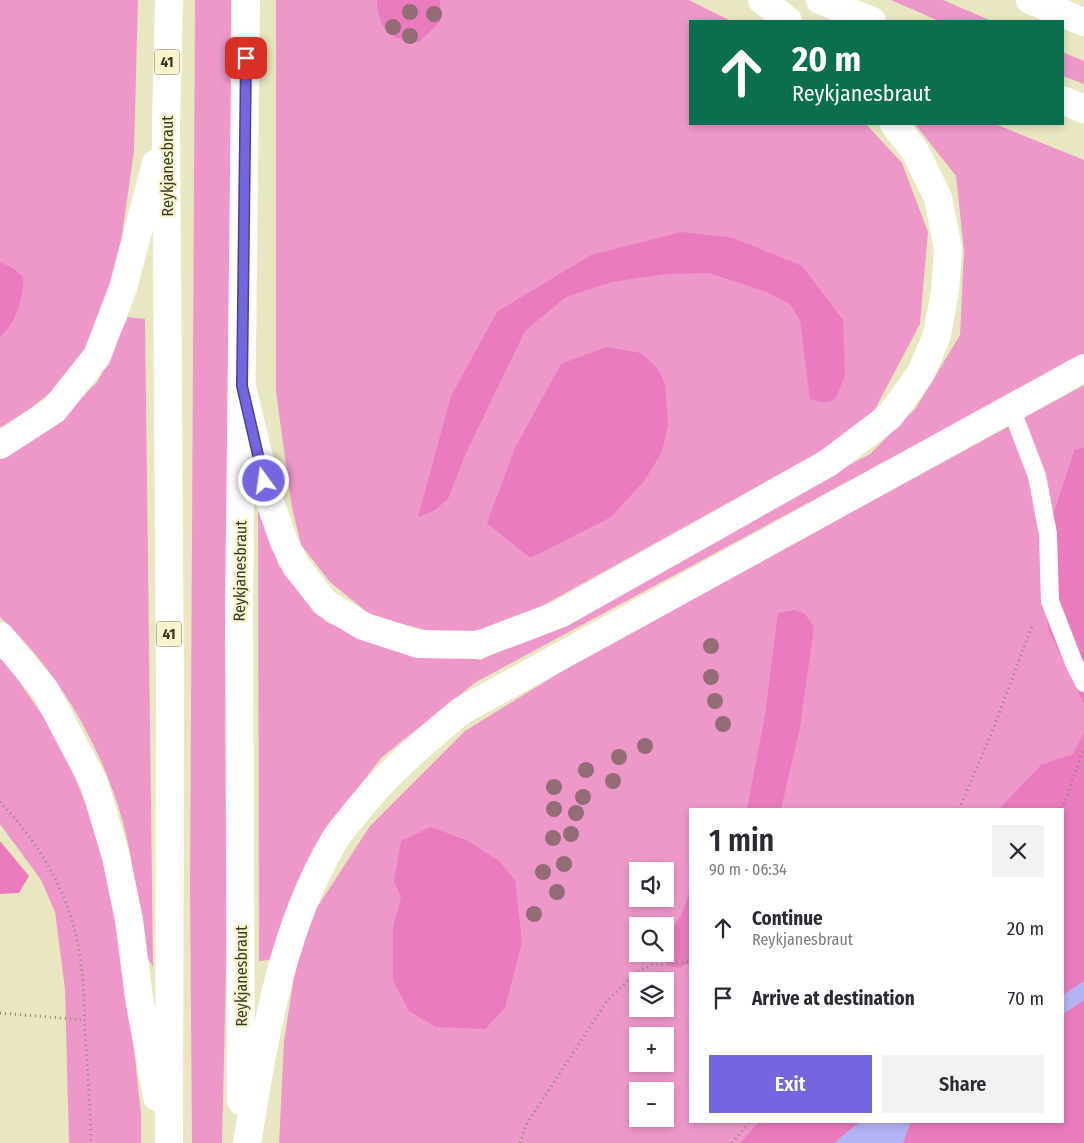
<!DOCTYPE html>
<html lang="en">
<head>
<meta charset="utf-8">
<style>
  :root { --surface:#fff; --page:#f2f2f3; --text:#2b2b33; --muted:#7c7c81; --accent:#7466e1 }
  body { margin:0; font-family:"Fira Sans Condensed",sans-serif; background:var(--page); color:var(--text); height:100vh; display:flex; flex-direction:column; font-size:19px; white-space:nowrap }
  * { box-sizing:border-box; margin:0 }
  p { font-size:16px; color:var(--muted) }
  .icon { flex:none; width:28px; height:28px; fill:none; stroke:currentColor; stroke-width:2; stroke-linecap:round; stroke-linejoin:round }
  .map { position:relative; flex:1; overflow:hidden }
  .details { position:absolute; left:689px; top:808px; width:375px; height:315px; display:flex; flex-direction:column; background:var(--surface); border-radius:0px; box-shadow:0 2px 8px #0003 }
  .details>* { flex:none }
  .banner { position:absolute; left:689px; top:20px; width:375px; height:105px; border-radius:0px; box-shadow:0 2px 8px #0003; background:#0b6e4f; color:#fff; overflow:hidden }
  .tools { position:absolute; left:629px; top:862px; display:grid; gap:10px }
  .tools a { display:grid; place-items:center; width:45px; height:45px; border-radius:0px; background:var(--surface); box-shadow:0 2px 8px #0003; font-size:25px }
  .pin { position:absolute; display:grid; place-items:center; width:42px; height:42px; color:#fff; margin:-21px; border-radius:10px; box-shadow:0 2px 8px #0006 }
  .me { position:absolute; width:55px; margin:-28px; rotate:346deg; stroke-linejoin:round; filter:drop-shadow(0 0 4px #0008) }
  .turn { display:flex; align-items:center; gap:18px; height:105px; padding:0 20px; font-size:22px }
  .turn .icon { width:65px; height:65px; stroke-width:2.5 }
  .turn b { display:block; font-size:35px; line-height:42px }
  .round { display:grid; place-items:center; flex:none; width:52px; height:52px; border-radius:0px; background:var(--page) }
  .overview { display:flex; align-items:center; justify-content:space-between; height:85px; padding:0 20px }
  h1 { font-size:30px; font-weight:600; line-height:38px }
  .action { display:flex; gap:10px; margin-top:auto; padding:10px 20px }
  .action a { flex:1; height:58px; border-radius:0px; background:var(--accent); color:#fff; font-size:20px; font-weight:600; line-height:58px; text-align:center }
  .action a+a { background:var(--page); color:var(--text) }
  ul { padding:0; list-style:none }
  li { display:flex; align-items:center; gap:15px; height:70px; padding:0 20px }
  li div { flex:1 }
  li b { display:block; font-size:19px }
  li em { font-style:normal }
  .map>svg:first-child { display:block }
  .green { fill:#ee98ca; fill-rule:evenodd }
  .forest { fill:#ea7bbf }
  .water { fill:#b4b3f6 }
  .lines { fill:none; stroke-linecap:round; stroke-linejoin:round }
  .path { stroke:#8b8a70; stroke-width:3; stroke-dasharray:1 4; stroke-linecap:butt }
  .lane { stroke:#fff; stroke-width:18 }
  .highway { stroke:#fff; stroke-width:28 }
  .tree { fill:#936c76 }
  .route-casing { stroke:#4b4292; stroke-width:12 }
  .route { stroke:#7466e1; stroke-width:9 }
  .labels { text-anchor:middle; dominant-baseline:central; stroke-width:5; stroke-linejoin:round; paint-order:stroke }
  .shield { fill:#f7f4ce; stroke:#72705a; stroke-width:1 }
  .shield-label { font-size:15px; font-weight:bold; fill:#393829 }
  .street-label { font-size:16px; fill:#393829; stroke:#f7f4ce }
</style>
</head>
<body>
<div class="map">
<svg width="1084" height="1143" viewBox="0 0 1084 1143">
  <rect width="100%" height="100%" fill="#e9e7c1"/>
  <path class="green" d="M0,0H138L134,151L117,270L94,335L62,383L14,422L0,428Z
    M195,0H231L228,886L222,1143H192L190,888Z
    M276,0H689L731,21H690V124H866L902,163L928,232L920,324L874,411L820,452L513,622L449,636L372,616L330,582L301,545L292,508L276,392Z
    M891,0H943L992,21H939Z
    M1062,52L1084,61V84L1063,76Z
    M915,124H995L1084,160V354L476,682L382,757L324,831L288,907L270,960L259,961L258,500L279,566L326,622L383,645L481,660L870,454L916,408L960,335L964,251L956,176Z
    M128,317L145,319L153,967L144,952C139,916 135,879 128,843C110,760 62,674 0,617V458L53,427L98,381Z
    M1084,385V1143H279L284,1041L301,932L370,826L465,731L564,670ZM690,809H1062V1121H690ZM638,871H665V899H638ZM638,926H665V954H638ZM638,981H665V1009H638ZM638,1036H665V1064H638ZM638,1091H665V1119H638Z
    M0,657L7,664L61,742L99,838L123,945L141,1114V1143H69L65,989L55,912L41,880L0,824Z"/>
  <path class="forest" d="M377,0H440V22L419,42C390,41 378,29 377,0Z
    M681,232L733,238L802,266L843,320L845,376L835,399L825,403L810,399L800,320L790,304L764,291L709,273L666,274L612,282L566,297L525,331L465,455L448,499L435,510L418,517L451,396L497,312L591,255Z
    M0,262L14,269L23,277C24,299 16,322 0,337Z
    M606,347L641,353L658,369L665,384L668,424L662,452L644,481L611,517L530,558L487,523L515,448L561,364Z
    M1084,448V704L1048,629L1041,551L1075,449Z
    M795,610L805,614L814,627L800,727L781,809H747L765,715L778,613Z
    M1084,732V981L1063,995L1062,809H999L1041,765L1073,754Z
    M431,827L468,841L499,861L515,880L522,942L505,1008L485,1029L436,1027L409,1011L393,980V928L401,898L394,881L401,841Z
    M0,841L29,876L19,893L0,894Z
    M690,888V962L680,968L669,966L663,954H665V936C679,923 686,907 690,888Z
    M1084,1000V1143H903L911,1121H1062L1063,1014Z
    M760,1121H861L834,1143H740Z"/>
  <path class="water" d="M1084,981V1000L1063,1014V995Z
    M861,1121H911L903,1143H834Z"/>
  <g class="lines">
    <path class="path" d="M0,802C40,844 69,893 79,950C84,977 84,1006 85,1033C88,1070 90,1106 91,1143
      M959,809L994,727L1032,626
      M1062,809L1084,748
      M0,1013L85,1020
      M520,1143L526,1125L607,1001L637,972L652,965L690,962
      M732,1143L750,1121"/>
    <path class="lane" d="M1011,408L1037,476L1048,534L1050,601L1074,663L1084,683"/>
    <path class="highway" d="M169,0L166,125L170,684L169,1143
      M762,0L788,21
      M820,0L872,21
      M1030,0L1084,22
      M1062,100L1084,109
      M242,387L269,499L284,542L296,566L325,603L363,626L418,644L478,645L560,614L828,463L890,416L921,373L937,335L945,291L948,249L938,198L915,151L894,124
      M0,445L54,410L97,356L123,288L156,163
      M0,636L45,690L94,783L116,857L129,920L139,998L157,1097
      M241,1101L239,610L246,0
      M247,1143C264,1041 280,932 334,841C339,832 346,825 352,817C384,776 421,744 461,711L1084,368"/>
  </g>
  <g class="tree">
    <circle cx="410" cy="12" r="8"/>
    <circle cx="434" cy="14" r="8"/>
    <circle cx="393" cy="27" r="8"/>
    <circle cx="410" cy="36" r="8"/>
    <circle cx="711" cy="646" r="8"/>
    <circle cx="711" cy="677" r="8"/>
    <circle cx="715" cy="701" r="8"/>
    <circle cx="723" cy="724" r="8"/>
    <circle cx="645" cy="746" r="8"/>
    <circle cx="619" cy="757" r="8"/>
    <circle cx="586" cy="770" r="8"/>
    <circle cx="613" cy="781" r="8"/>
    <circle cx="554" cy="787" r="8"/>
    <circle cx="583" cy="797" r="8"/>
    <circle cx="554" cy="809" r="8"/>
    <circle cx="576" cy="813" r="8"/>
    <circle cx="571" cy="834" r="8"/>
    <circle cx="553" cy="838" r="8"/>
    <circle cx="564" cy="864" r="8"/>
    <circle cx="543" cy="872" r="8"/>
    <circle cx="557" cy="892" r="8"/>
    <circle cx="534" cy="914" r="8"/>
  </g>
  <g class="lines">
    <defs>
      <path id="route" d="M246,58L242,386L264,481"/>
    </defs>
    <use href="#route" class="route-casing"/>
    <use href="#route" class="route"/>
  </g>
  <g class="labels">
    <g class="shield">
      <rect x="154.5" y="49.5" width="25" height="25" rx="4"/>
      <rect x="156.5" y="621.5" width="25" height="25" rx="4"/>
    </g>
    <g class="shield-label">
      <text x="167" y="62">41</text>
      <text x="169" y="634">41</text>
    </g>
    <g class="street-label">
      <text transform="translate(167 166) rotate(-90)">Reykjanesbraut</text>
      <text transform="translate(240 571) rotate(-89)">Reykjanesbraut</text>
      <text transform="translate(241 976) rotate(-90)">Reykjanesbraut</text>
    </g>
  </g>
</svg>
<div class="tools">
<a><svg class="icon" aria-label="sound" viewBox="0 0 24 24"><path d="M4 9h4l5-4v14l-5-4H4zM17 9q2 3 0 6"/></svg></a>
<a><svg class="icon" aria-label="search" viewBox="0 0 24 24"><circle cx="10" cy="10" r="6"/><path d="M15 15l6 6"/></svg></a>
<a><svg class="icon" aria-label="layers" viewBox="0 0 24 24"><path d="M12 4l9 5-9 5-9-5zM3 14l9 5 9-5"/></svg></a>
<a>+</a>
<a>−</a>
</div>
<div class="pin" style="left:246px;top:58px;background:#d93025"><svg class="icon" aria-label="arrive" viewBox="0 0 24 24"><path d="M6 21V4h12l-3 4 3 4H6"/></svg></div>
<svg class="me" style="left:264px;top:481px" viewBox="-20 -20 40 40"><circle r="17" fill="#7466e1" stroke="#fff" stroke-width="3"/><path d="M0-11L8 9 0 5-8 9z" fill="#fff"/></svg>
<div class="banner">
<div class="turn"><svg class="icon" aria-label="ahead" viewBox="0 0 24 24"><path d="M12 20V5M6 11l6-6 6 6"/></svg><div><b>20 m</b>Reykjanesbraut</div></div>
</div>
<section class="details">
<div class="overview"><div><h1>1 min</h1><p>90 m · 06:34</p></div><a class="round"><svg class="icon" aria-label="close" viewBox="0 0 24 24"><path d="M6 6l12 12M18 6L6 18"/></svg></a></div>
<ul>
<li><svg class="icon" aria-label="ahead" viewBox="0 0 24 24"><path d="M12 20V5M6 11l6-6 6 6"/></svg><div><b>Continue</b><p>Reykjanesbraut</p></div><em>20 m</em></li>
<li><svg class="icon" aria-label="arrive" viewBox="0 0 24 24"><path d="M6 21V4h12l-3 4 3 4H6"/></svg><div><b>Arrive at destination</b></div><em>70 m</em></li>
</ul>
<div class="action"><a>Exit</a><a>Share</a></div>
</section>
</div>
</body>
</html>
